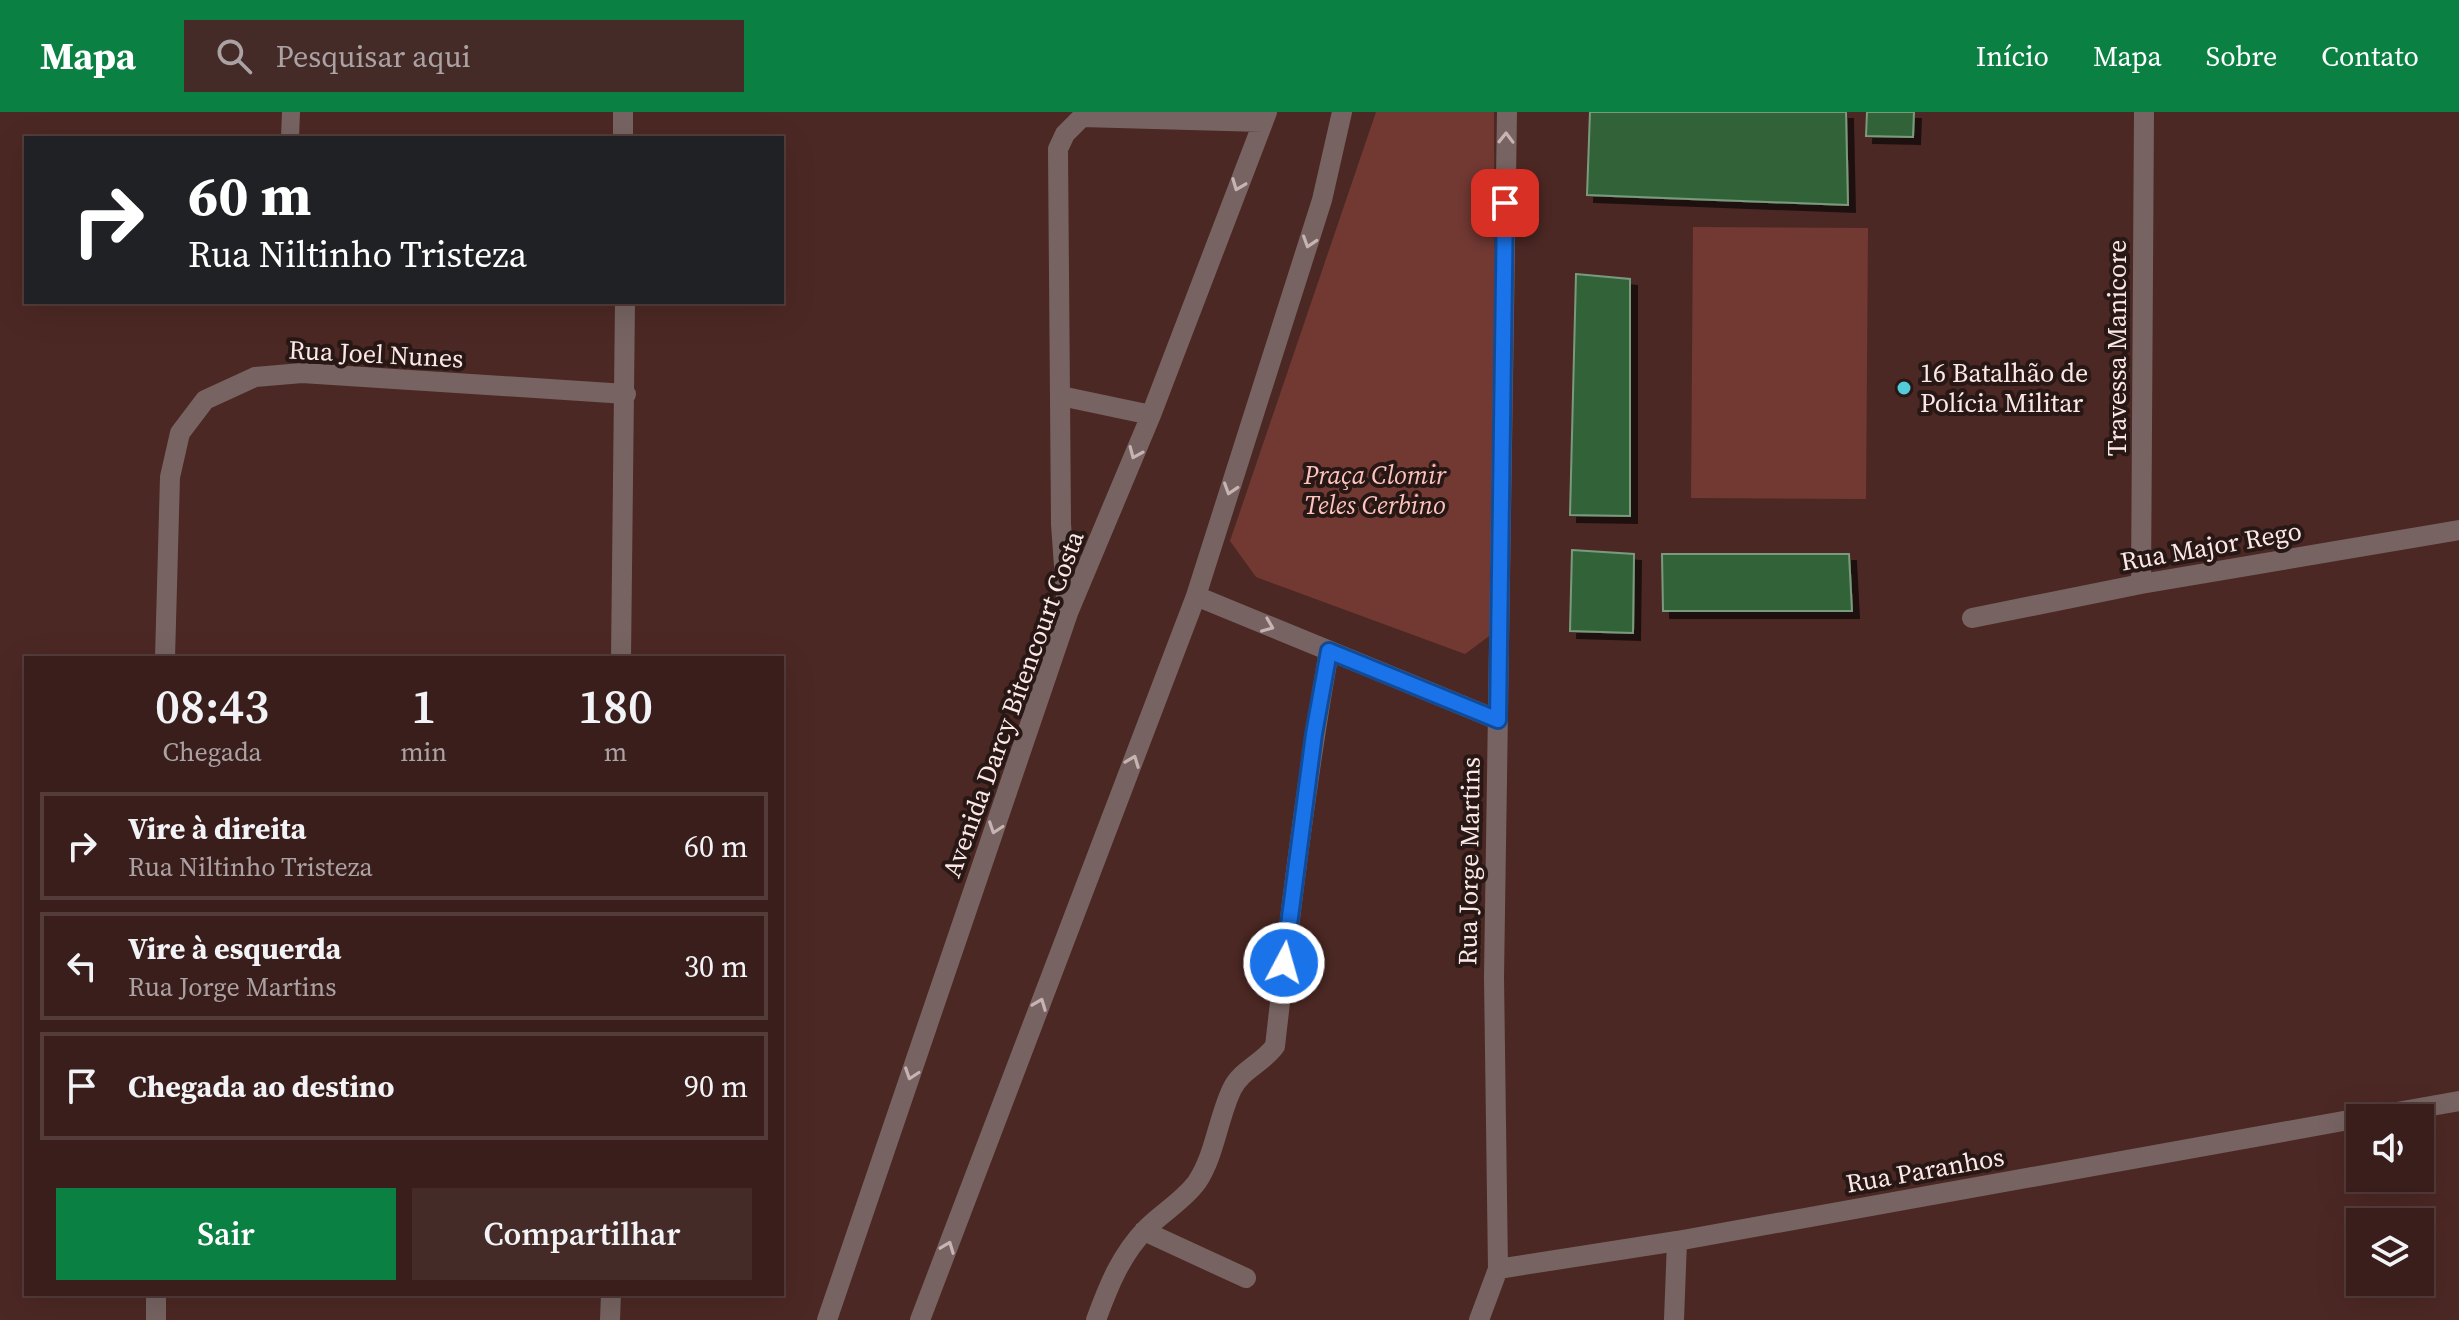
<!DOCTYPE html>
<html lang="pt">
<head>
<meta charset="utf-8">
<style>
  :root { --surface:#391e1b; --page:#442b28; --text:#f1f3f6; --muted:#aba2a3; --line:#533c3a; --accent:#0b8043 }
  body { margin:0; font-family:"Source Serif 4",serif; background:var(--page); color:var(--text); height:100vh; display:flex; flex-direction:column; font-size:30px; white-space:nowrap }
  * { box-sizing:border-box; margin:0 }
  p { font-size:26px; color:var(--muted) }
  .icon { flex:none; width:44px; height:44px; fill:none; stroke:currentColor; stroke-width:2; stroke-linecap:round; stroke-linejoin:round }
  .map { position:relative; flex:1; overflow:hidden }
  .side { position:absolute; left:24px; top:544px; width:760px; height:640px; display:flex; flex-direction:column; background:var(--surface); border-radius:0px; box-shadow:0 8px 32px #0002,0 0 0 2px var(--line) }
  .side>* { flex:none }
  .hud { position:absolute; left:24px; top:24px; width:760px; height:168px; border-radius:0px; box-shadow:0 8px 32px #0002,0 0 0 2px var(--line); background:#202124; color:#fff; overflow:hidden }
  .tools { position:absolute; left:2346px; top:992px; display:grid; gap:16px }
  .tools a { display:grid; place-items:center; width:88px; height:88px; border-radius:0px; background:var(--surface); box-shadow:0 8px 32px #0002,0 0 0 2px var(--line); font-size:40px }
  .pin { position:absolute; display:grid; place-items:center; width:68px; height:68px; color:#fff; margin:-34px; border-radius:16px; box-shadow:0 4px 12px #0006 }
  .me { position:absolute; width:88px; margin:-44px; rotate:6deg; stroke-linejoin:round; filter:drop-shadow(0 0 6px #0008) }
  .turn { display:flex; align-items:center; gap:28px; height:168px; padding:0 32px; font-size:36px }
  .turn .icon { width:104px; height:104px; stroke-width:2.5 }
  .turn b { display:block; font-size:56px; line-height:68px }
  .eta { display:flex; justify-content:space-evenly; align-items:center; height:136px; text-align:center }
  .eta b { font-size:48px; font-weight:600; line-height:56px }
  .primary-button { display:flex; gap:16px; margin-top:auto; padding:16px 32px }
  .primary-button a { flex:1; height:92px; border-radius:0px; background:var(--accent); color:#fff; font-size:32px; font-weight:600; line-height:92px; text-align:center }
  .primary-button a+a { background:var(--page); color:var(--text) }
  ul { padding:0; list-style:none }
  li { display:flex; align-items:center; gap:24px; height:108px; margin:0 16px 12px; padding:0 16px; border:4px solid var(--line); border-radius:0px }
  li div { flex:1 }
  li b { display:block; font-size:30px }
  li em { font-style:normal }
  header { display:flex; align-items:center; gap:48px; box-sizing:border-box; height:112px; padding:0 40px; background:var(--accent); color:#fff }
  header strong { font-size:38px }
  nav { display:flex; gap:44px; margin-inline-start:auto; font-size:28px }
  .search { width:560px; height:72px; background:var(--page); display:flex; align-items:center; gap:20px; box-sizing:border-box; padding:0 28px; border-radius:0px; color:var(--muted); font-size:30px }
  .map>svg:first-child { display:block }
  .green { fill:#723933 }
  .building { fill:#326339; stroke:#7a9a7d; stroke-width:2; filter:url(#shadow) }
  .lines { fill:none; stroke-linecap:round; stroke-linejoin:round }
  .lane { stroke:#776462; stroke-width:18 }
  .street { stroke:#776462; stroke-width:20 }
  .oneway { stroke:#c7b3b1 }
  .route-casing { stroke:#114b97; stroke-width:20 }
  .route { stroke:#1a73e8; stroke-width:14 }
  .poi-dot { fill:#53cbda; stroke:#271715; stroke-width:3 }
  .labels { text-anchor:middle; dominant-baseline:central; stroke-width:8; stroke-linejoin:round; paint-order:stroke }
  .street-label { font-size:26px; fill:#fce8e6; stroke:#271715 }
  .poi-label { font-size:26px; fill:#fce8e6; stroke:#271715; text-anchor:start }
  .park-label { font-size:26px; font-style:italic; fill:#fec3bb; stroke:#271715 }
</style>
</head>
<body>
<header>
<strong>Mapa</strong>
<div class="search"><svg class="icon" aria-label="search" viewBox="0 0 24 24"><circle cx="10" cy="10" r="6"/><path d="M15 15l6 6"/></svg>Pesquisar aqui</div>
<nav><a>Início</a><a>Mapa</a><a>Sobre</a><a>Contato</a></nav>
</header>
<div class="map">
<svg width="2459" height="1208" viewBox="0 0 2459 1208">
  <defs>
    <filter id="shadow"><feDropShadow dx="7" dy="7" stdDeviation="0" flood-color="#0009"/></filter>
  </defs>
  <rect width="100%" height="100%" fill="#4c2824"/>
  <path class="green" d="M1376,0H1494L1496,519L1465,542L1256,465L1230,429Z
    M1693,115L1868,116L1866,387L1691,386Z"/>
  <path class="building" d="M1590,0H1846L1848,93L1587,83Z
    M1867,0H1914L1913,25L1866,24Z
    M1576,162L1630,167V404L1570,403Z
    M1572,438L1634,442L1633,521L1570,519Z
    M1662,442H1849L1852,499H1663Z"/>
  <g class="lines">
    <path class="lane" d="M290,26L291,0"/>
    <path class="street" d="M623,0V26
      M1061,284L1151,303
      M2141,472L2144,0
      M1196,484L1498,608
      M1067,496L1061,412L1058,37L1065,22L1082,5L1262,10
      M1972,506L2141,472L2459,418
      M165,546L170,365L180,321L205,288L255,265L302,261L626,282
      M621,546L625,190
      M2363,1006L2459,989
      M1144,1119L1246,1166
      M1498,1157L1677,1129L2360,1006
      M156,1208V1182
      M610,1208L611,1182
      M827,1208L1068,501L1151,303L1267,0
      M920,1208L1196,484L1322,88L1342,0
      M1096,1208C1108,1175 1121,1142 1147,1116C1162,1101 1184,1088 1197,1070C1215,1043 1218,1006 1232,977C1241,958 1263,951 1275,934C1290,802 1306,670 1329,539
      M1479,1208L1498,1157L1494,865L1507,0
      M1674,1208L1677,1129"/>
  </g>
  <defs><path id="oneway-chevron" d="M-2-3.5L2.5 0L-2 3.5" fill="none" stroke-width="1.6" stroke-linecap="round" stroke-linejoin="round" transform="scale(2)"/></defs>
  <g class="oneway">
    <use href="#oneway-chevron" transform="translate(1506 26) rotate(-89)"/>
    <use href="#oneway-chevron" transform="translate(1238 73) rotate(111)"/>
    <use href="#oneway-chevron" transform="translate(1309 130) rotate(108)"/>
    <use href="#oneway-chevron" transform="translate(1135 341) rotate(113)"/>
    <use href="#oneway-chevron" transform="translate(1230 377) rotate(108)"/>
    <use href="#oneway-chevron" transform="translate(1268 514) rotate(22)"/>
    <use href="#oneway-chevron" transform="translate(1133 649) rotate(-69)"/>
    <use href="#oneway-chevron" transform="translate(995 716) rotate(109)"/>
    <use href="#oneway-chevron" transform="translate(1040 892) rotate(-69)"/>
    <use href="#oneway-chevron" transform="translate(911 962) rotate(109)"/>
    <use href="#oneway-chevron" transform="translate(948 1135) rotate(-69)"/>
  </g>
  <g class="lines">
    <defs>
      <path id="route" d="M1284,851L1314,622L1329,539L1498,608L1505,91"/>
    </defs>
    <use href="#route" class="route-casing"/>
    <use href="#route" class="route"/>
  </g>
  <circle class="poi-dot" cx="1904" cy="276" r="8"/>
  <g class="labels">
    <g class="street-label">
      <text transform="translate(2117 236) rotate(-90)">Travessa Manicore</text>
      <text transform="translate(376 242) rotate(3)">Rua Joel Nunes</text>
      <text transform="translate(2211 434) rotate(-10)">Rua Major Rego</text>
      <text transform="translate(1013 592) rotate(-70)">Avenida Darcy Bitencourt Costa</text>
      <text transform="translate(1469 749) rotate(-89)">Rua Jorge Martins</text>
      <text transform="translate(1925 1058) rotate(-10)">Rua Paranhos</text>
    </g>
    <g class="poi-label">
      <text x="1920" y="261">16 Batalhão de<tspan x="1920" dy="30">Polícia Militar</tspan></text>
    </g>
    <g class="park-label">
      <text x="1375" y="363">Praça Clomir<tspan x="1375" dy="30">Teles Cerbino</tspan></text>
    </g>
  </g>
</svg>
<div class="tools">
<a><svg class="icon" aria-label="sound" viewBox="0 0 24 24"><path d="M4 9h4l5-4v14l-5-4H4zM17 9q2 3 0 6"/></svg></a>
<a><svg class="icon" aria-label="layers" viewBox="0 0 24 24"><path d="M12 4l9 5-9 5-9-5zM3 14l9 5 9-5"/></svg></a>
</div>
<div class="pin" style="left:1505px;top:91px;background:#d93025"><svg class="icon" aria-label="arrive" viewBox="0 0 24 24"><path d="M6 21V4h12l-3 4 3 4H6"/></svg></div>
<svg class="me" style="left:1284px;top:851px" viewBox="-20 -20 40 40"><circle r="17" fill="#1a73e8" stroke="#fff" stroke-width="3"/><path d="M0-11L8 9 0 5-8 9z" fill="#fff"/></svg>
<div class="hud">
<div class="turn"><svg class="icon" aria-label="right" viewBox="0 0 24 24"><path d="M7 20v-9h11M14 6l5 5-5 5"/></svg><div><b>60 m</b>Rua Niltinho Tristeza</div></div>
</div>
<section class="side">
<div class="eta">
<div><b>08:43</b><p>Chegada</p></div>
<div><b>1</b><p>min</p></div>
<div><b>180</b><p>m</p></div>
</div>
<ul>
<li><svg class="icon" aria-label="right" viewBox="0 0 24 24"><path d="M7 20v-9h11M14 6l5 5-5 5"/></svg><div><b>Vire à direita</b><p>Rua Niltinho Tristeza</p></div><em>60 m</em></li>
<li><svg class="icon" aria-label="left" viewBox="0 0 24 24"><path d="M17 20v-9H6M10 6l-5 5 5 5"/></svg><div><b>Vire à esquerda</b><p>Rua Jorge Martins</p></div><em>30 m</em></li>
<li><svg class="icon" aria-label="arrive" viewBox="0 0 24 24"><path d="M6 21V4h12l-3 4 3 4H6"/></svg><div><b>Chegada ao destino</b></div><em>90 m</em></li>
</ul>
<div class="primary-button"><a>Sair</a><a>Compartilhar</a></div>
</section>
</div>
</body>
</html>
